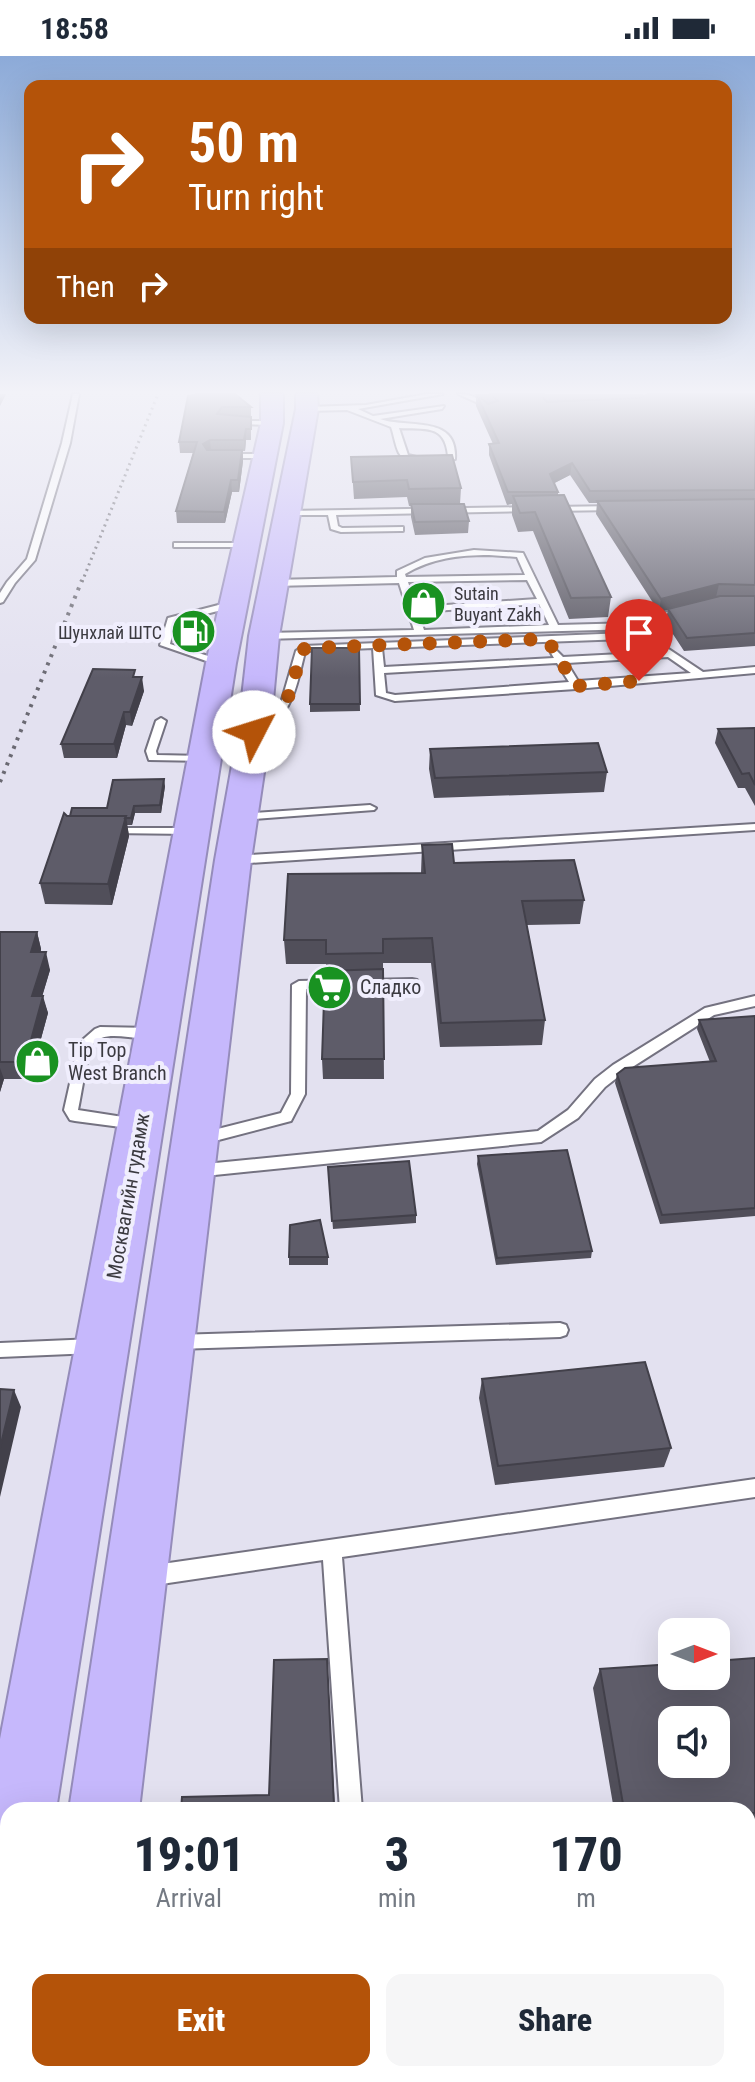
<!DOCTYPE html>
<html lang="en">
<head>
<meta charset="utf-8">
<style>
  :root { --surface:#fff; --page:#f6f6f7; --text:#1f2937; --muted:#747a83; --accent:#b45309 }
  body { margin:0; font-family:"Roboto Condensed",sans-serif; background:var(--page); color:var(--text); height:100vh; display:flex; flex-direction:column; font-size:30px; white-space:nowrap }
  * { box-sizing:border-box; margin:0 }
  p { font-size:26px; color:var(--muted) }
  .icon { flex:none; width:44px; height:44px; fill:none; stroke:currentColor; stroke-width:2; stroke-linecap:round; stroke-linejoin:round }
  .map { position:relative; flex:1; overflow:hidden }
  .sheet { position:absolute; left:0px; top:1746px; width:756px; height:280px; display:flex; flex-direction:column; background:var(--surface); border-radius:24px 24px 0 0; box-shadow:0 8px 32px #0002 }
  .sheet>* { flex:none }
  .guide { position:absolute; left:24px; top:24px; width:708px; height:244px; border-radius:16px; box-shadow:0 8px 32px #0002; background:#b45309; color:#fff; overflow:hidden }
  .needle { width:52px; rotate:90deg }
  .tools { position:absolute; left:658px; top:1562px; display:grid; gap:16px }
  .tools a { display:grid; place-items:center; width:72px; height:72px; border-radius:16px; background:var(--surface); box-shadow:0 8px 32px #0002; font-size:40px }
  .pin { position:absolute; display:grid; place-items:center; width:68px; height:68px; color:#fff; margin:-82px -34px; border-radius:50% 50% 50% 0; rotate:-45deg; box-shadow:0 0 8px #0007 }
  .pin .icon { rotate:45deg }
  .me { position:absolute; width:88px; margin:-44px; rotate:50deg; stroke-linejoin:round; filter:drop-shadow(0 0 6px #0008) }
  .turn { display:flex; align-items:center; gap:28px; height:168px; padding:0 32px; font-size:36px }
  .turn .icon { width:104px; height:104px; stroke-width:2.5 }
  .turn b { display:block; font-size:56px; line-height:68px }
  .then { display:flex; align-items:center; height:76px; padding:0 32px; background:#0003; gap:16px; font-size:30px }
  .eta { display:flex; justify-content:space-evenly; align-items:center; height:136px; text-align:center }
  .eta b { font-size:48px; font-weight:800; line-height:56px }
  .button { display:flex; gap:16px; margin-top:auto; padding:16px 32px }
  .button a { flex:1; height:92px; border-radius:16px; background:var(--accent); color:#fff; font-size:32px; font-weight:800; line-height:92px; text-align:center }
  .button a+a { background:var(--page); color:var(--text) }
  .status { display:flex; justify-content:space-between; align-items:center; height:56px; padding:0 40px; background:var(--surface); direction:ltr }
  .status svg { height:22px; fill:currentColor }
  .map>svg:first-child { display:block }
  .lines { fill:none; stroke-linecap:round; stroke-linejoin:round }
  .lane-casing { stroke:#747280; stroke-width:4 }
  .highway-casing { stroke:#958cba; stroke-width:4 }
  .lane { fill:#fff; fill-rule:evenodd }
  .highway { fill:#c6b8fc; fill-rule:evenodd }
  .rail-far1 { stroke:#6a6972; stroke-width:3; stroke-dasharray:2 4; stroke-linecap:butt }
  .rail { stroke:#6a6972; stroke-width:4; stroke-dasharray:3 6; stroke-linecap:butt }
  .wall { fill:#514f5a }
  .shaded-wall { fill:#42404a }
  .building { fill:#5e5c69; stroke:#42404a; stroke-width:2; fill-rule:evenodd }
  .route { stroke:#b45309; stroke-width:14; stroke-dasharray:0 25.2 }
  .labels { text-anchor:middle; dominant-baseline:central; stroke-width:8; stroke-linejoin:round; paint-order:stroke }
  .far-poi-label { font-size:18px; fill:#3b3a40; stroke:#f0eefd; text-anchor:start }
  .poi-label { font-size:20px; fill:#3b3a40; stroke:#f0eefd; text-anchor:start }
  .street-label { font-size:20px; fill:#3b3a40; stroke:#f0eefd }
</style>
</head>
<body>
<div class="status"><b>18:58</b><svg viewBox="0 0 49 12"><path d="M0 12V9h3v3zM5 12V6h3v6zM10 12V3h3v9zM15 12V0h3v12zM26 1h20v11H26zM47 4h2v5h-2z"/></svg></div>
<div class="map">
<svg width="755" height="2026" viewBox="0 0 755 2026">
  <rect width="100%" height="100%" fill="#e3e1f0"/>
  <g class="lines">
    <defs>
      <path id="lane" d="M73,338H79L70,387L35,504L15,527L3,546L0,547V537L7,526L27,503L62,387Z
        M427,338H443L358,353L373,360L444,350L442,353L380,363C408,373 458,358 455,403C439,408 409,414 399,397C395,389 394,379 391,371L347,354L307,355L304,353L307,351L366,349ZM399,372C424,374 445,367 448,400L425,403L408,399Z
        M458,338C474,338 484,345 494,356L489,357L476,346Z
        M232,365H272L276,367L272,369L230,368Z
        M225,398H265L269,400L265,402H222L221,400Z
        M618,450V454H615L551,455L547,453L551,451Z
        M531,451L535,453L534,455L336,459L338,470L342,472L403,471V475H400L341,476L331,473L328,459H286L282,457L286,455Z
        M174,487H247L251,489L247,491H174Z
        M474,494L523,497L558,569L634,567L683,551L688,554L635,573L264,583L259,580L264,577L414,574L399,527L273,530L269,527L273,524L397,521V515L425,502ZM489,499L517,501L525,519L406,521L405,518C432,502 459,499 489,499ZM527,524L537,543L416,551L408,526ZM539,548L549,569L424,574L418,556Z
        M234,545L237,546V550L175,566L170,588L224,605V609H218L160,589L168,562Z
        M626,577L649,580L703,616L755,611V617L576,633L395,645L376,639L373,592L308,595L305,596C298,622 295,651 272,668C265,673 263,675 254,675L253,673L275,656L281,647L296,595L303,590ZM626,583L644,585L660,596L563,601L556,594L551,597L554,602L384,611L382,592ZM668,601L691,617L578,625L567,607ZM557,607L569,626L395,639L386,637L384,617Z
        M161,662L166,665L156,695L157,699L204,700L209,703L208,705L149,704L146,695L156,665Z
        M370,749L376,752L374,754L240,764L234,761L240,758Z
        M755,768V774L233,808L227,804L233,800Z
        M112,772H191L197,775L191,778L108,777V773Z
        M412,923L417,924L419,927L417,930L366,932L359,928L366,924Z
        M341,924L346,925L348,928L346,931L306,933L305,1038L291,1065L203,1088L198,1086L196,1082L198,1078L281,1057L291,1038L292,929L299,925Z
        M755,940V950L714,959L623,1017L605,1031L578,1062L541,1086L195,1121L190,1119L187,1115L190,1111L195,1109L538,1075L568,1054L595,1023L613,1009L705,952Z
        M100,971L152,972L159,977C143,991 105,968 92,990C87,998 81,1041 78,1054L136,1063L141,1064L143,1068L141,1072L136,1073L75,1065L70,1064L64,1054L79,987L95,973Z
        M560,1267L566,1269L568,1274L566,1279L560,1281L176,1293L170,1291L168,1286L170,1281L176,1279Z
        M94,1283L100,1285L103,1290L100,1295L94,1297L0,1301V1287Z
        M755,1423V1441L342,1501L362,1754H340L323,1504L148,1530L141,1527L138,1520L141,1513L148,1510Z
        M363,2018H387L388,2026H364Z"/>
      <path id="highway" d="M261,338H283V367L236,607L56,1754H8V1783L0,1780V1683L206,607L261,367Z
        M296,338H317L318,353L279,580L270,676L251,804L139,1754H69L215,804L238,676L249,580L296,353Z
        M8,1795V1914L0,1918V1798Z
        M29,2018H107L106,2026H28Z"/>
    </defs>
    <use href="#lane" class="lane-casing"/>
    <use href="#highway" class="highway-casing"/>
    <use href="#lane" class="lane"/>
    <use href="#highway" class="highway"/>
    <path class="rail-far1" d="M82,526L158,338"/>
    <path class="rail" d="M0,726L82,524"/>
  </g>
  <path class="wall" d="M474,338H643L642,341L755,338V590L684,595L665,566L668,554L659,556L596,458L597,447H589L570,419L554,427L558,436V439L611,541L608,561L569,563L533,475L518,476L512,459V448L507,449L489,399V388H493L476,350V339Z
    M188,340L251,351V384H246L245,395H243V405L239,436H232L225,467H177L176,455L193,397H180L179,386Z
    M351,401L461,432L460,448L469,465L468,477L415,479L411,461V450H409L407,441L354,443Z
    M359,592L360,655L310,656V648Z
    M136,621L144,635L132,670L126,669L117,702H64L61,688Z
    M755,672V750L745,732H738L715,687L718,673Z
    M430,693L607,716L604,736L434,742L429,713Z
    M165,730L161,757H135L132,769H127L129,780L112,849L45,848L40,827L67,760L107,752Z
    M422,789L454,807L584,844L580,868L527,869L545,964L542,989L440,991L431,907H383L384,1023H323L322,1003L326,908H286L284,884L421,817Z
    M0,876H37L41,893V896L50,914L42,940L48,957L30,1023H4L0,1036Z
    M755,960V1160L660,1168L615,1027L617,1018L710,1006L697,973L699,964Z
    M478,1100L592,1195L591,1202L496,1209L477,1108Z
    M328,1111L416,1159V1167L333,1173Z
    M289,1201H328V1209H289Z
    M482,1323L671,1392L664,1411L495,1429L479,1342Z
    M755,1602V1771L748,1772V1754H614L593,1632L600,1613Z
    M328,1619L335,1754H181L269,1739Z
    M642,2018H748L755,2026H644Z"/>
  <path class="shaded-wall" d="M0,338H6L0,350Z
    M246,373V384L245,395L244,384Z
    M210,384L211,395L204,399L203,388Z
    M242,394L243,405L239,436L238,424Z
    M572,407L570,419L549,430L550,418Z
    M231,424L232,436L225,467L224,456Z
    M719,528L716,541L659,556L661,543Z
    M142,621L144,635L132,670L130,656Z
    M124,656L126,669L117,702L114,688Z
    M164,723L165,730L161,757L160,749Z
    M134,750L135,757L132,769L131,762Z
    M126,760L129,780L112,849L108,828Z
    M37,876L41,893L36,914L31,896Z
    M46,896L50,914L37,958L32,940Z
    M43,940L48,957L30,1023L25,1006Z
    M0,1012L4,1023L0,1036Z
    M14,1334L21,1351L0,1441V1392Z"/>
  <path class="building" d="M197,338H235L251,351H222L217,358L251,361V373H246L244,384H210L203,388L207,394H242L238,424H231L224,456L176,455L197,386H179L188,340Z
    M491,338H543L541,340L547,346L639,342L648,338H755V434L590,435L572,407L550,418L558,436H508L489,388L499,387L477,339L488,348L498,345Z
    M452,399L461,432L409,433L407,424L353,426L351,401Z
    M564,439L611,541L571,542L535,456L520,457L513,440Z
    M755,443V529L719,528L661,543L597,445Z
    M411,448H464L469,465L415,466Z
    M720,540H755V577L687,582L668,553Z
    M312,592H359L360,648H310Z
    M93,613L135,614L133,621H142L130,656H124L114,688H61Z
    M755,672V729L749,717L742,718L718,673Z
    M598,687L607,716L435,722L430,693Z
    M164,723L160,749L134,750L131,762H125L126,760H70L72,752H107L113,724Z
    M64,757L67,760H126L108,828L40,827Z
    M452,788L454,807L574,804L584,844L522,845L545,964L441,967L432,882L383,883V897L326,898V884H284L288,818L425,817L422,789Z
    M0,876H37L31,896H46L32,940H43L25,1006H0Z
    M383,913L384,1003H322L325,915Z
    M755,960V1152L662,1159L617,1018L625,1012L716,1005L699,964Z
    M567,1094L592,1195L497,1202L478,1100Z
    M409,1105L416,1159L332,1165L328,1111Z
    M320,1164L328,1201H289L290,1169Z
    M645,1306L671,1392L498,1410L482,1323Z
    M0,1333L14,1334L0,1392Z
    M755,1602V1757H748V1754H624L600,1613L672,1608V1620H716V1605ZM672,1664H716V1708H672Z
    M327,1603L334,1750H304V1754H181L182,1741L269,1739L274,1604Z
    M748,1844L755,1874V2026H655L654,2018H748Z
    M201,2018H328L327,2026H200Z"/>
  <linearGradient id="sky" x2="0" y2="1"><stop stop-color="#8caad8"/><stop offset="0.54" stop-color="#f2f2f8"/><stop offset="1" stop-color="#f2f2f8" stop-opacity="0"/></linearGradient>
  <rect width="755" height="622" fill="url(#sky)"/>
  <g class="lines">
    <path class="route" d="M254,676C292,649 290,638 301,595L306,592L547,583L576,630L639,625"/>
  </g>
  <defs>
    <symbol id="shop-disc" viewBox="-11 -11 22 22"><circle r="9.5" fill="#199221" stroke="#f0eefd"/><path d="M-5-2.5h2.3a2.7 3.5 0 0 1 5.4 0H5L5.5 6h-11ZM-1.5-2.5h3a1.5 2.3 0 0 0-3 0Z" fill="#fff"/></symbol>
    <symbol id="fuel-disc" viewBox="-11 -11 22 22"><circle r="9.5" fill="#199221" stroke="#f0eefd"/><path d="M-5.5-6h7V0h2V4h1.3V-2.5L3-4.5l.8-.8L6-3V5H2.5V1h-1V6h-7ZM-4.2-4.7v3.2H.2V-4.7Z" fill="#fff"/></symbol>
    <symbol id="supermarket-disc" viewBox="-11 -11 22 22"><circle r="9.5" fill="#199221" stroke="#f0eefd"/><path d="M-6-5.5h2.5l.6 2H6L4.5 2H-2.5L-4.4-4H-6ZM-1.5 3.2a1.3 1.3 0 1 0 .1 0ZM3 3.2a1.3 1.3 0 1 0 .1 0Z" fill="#fff"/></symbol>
  </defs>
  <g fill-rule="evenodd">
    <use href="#shop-disc" x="398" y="522" width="51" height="51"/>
    <use href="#fuel-disc" x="168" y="550" width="51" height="51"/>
    <use href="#supermarket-disc" x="304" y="906" width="51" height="51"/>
    <use href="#shop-disc" x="12" y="980" width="51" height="51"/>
  </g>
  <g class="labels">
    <g class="far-poi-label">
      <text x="454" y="537">Sutain<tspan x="454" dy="21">Buyant Zakh</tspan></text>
      <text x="162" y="576" text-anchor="end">Шунхлай ШТС</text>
    </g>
    <g class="poi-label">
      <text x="360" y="931">Сладко</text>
      <text x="68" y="994">Tip Top<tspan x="68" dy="23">West Branch</tspan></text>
    </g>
    <g class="street-label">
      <text transform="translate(128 1140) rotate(-80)">Москвагийн гудамж</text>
    </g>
  </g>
</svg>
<div class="tools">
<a><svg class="needle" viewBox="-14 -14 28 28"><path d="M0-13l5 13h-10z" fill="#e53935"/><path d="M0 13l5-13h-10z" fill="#747a83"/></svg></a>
<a><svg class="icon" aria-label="sound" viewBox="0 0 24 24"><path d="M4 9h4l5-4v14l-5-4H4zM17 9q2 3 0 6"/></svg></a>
</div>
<div class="pin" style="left:639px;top:625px;background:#d93025"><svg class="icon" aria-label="arrive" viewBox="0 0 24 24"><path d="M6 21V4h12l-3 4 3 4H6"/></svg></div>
<svg class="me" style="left:254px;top:676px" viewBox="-20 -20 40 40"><circle r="19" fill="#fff"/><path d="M0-13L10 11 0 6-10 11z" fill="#b45309"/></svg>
<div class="guide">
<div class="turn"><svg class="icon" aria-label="right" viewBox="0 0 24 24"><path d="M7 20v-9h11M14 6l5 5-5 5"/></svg><div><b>50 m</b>Turn right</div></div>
<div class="then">Then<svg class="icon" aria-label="right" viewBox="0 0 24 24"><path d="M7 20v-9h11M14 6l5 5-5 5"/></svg></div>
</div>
<section class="sheet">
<div class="eta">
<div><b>19:01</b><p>Arrival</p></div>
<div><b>3</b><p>min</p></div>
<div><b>170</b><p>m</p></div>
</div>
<div class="button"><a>Exit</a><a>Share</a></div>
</section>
</div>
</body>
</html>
